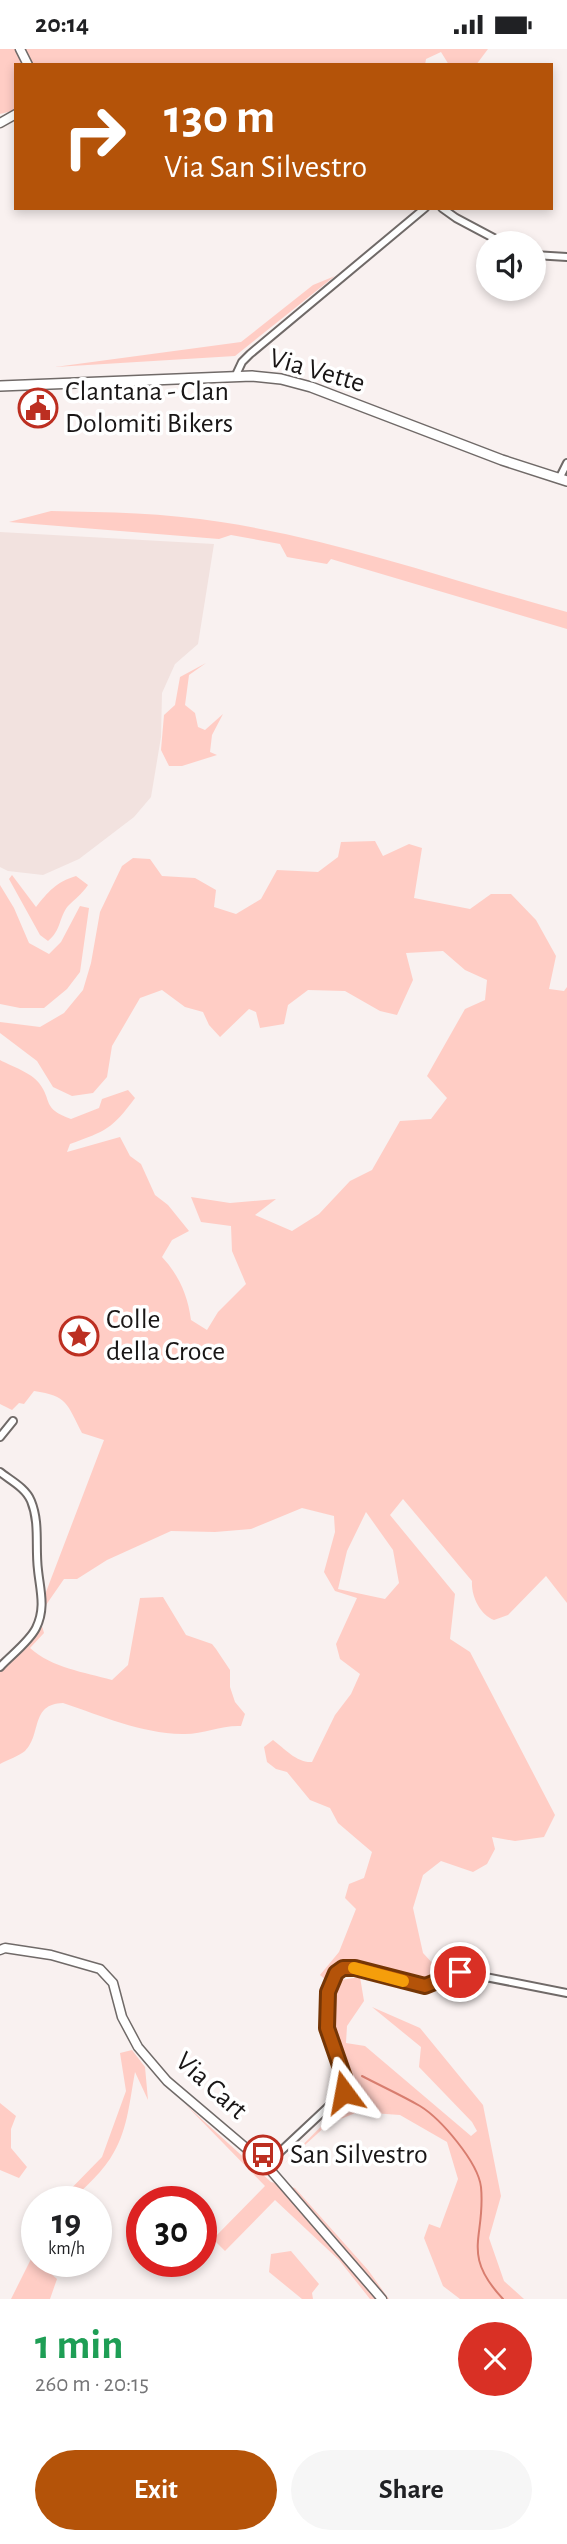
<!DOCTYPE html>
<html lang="en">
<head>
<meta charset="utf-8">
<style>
  :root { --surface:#fff; --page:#f6f6f6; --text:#202124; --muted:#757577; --accent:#b45309 }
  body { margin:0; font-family:"Alegreya Sans",sans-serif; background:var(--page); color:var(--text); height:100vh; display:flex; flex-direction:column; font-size:26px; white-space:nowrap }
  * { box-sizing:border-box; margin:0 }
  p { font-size:23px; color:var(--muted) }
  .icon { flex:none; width:38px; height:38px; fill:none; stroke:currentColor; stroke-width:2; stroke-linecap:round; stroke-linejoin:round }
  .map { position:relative; height:2250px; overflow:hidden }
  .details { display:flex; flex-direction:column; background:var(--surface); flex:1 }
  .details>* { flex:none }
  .guide { position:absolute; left:14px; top:14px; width:539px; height:147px; border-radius:0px; box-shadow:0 4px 10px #0003; background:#b45309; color:#fff; overflow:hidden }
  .controls { position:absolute; left:476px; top:182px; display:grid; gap:14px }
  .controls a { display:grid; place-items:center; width:70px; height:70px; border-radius:50%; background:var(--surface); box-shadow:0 4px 10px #0003; font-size:35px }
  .speed { position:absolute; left:21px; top:2137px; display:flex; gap:14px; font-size:35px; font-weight:700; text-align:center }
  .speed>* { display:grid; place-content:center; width:91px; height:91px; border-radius:50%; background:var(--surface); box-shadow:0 4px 10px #0003; line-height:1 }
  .speed small { font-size:18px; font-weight:400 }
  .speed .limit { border:10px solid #d22; background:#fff; color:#111 }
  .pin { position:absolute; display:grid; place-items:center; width:60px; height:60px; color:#fff; margin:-30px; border:4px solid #fff; border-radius:50%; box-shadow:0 2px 7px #0007 }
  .me { position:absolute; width:77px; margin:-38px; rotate:347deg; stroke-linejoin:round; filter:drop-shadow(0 0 5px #0008) }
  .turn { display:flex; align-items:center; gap:24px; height:147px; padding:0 35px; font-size:32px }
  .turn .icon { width:91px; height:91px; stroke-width:2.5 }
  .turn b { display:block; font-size:49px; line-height:60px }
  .round { display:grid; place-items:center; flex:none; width:74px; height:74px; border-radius:37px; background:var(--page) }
  .overview { display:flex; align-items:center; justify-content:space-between; height:119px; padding:0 35px }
  h1 { font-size:42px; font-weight:700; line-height:52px; color:#1e9e55 }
  .button { display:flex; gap:14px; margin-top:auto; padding:14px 35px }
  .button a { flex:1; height:80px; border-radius:42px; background:var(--accent); color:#fff; font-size:28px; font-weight:700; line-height:80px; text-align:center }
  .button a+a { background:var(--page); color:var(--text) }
  .status { display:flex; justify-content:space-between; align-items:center; height:49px; padding:0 35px; background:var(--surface); direction:ltr }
  .status svg { height:19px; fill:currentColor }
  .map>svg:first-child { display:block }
  .built { fill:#f2e2df }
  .green { fill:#ffcdc5; fill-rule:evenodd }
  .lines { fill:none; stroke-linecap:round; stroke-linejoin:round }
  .stream { stroke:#d87d6f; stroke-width:2 }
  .minor-casing { stroke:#706a68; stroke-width:10 }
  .tertiary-casing { stroke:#706a68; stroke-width:11 }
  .secondary-casing { stroke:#706a68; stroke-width:12 }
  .minor { stroke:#fff; stroke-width:6 }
  .tertiary { stroke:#fff; stroke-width:8 }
  .secondary { stroke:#fff; stroke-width:9 }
  .route-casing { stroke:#753606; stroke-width:18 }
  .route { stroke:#b45309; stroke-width:12 }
  .slow { stroke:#f59e0b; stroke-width:12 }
  .labels { text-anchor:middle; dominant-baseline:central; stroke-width:7; stroke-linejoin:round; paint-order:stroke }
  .street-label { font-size:28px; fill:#191616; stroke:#fff }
  .poi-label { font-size:28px; fill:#191616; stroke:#fff; text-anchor:start }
</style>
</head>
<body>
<div class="status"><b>20:14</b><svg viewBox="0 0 49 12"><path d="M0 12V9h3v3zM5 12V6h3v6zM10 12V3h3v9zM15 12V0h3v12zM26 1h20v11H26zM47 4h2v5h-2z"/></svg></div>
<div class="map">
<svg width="567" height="2250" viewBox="0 0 567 2250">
  <rect width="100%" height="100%" fill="#f9f1f0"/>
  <path class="built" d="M0,483L214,495L198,595L175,615L162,644L161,688L151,748L134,768L79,810L43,826L8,822L0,818Z"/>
  <path class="green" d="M0,0H488L476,16H449L441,3L426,10L425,16H16V61L0,65Z
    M335,227L235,307L55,318L241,293L313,236Z
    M51,462C108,463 165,464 221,473C339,491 452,532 567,563V580L331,510L327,515L287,508L280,495L231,486L219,490L9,473Z
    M206,614L189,626L185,656L195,664L198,678L205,681L223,665L212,686L210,703L217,706L182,717H169L161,701L164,666L175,656L180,628Z
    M375,792L383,807L409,795L422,799L414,849L470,860L491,845H511L536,871L556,907L549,940L564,942L567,938V1554L546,1527L508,1566L494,1571C480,1566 471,1547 472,1532L403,1450L390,1466L455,1545L450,1590L470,1603L555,1766L544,1788L515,1792L492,1788L495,1800L487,1815L473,1823L441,1812L423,1826L413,1859L423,1904L436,1918V1930L425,1934L342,1916L327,1932L320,1926L339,1903L356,1860L345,1849L349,1835L364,1829L372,1803L338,1774L330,1759L310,1751L287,1723L276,1720L267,1713L264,1698L273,1691C285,1700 297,1714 312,1713L335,1666L351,1645L360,1625L340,1610L336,1595L357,1549L335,1542L324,1523L335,1483L334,1467L302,1459L251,1480L215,1483L171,1482L107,1511L77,1530H64L46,1556V1543L104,1391L82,1384C67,1355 68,1347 34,1342L24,1355L19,1354L12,1361L0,1355V1011C11,1017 32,1024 39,1034C53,1052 41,1059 71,1070L99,1059L102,1050L128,1041L135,1049C112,1080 106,1082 70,1095L67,1103L120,1088L130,1107L141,1115L155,1146L168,1156L189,1182L172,1191L162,1208C179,1226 188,1247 191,1271L207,1281L218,1263L246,1235L232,1202L231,1177L201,1173L191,1148L230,1154L276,1150L255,1166L292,1182L319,1165L350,1132L372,1121L400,1072L431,1070L447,1049L427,1027L465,960L485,951L487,931L465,921L443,902L406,904L413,931L397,966L380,962L345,942L308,941L288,956L284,975L260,979L256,963L249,960L220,988L209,976L203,963L185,958L162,941L140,949L112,997L107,1028L93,1044L72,1047L53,1038L37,1012L0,984V973L40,978L64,964L83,941L91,914L100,863L122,817L133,809L150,810L162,827L195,829L216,841L214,858L236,865L261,850L277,821L318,823L338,808L341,793ZM366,1463L393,1501L399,1534L385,1550L338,1540L347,1502Z
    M12,826L36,858C48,843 56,833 76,827L88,836C82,845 75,850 68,857C59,868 61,882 48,892L40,886L9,830Z
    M0,836L14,859L29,894L49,905L61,893L80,857L89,859L80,923L67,940L44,959H20L0,955Z
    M163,1548L186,1586L212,1595L216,1600L230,1621V1638L235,1653L245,1665L241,1677C221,1676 202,1686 182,1685C140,1684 102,1667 63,1654C30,1655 42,1685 25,1702C19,1707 7,1711 0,1715V1621L42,1577L44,1584L30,1599C52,1619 84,1623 112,1631L128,1616L140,1549Z
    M360,1928L364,1952L347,1977L346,1994L365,1997L471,2087L477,2082L472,2073L419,2018L421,1998L372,1958L420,1979L483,2056L501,2147L489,2189L504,2232L524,2250H460L443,2237L424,2189L429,2175L440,2179L458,2130L447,2093L400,2066L358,2063L328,2075L284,2115L349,2049L331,1980L333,1945L341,1931Z
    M132,2001L145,2018L148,2051L135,2023C130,2049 128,2079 114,2103C104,2122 86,2137 71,2152H59L102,2108L126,2042L120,2004Z
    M0,2054L16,2067L11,2080V2099L27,2118L19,2129L0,2121Z
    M185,2055L271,2133L295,2139L368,2221L389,2250H370L339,2211L275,2151L225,2202L213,2190L265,2137Z
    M291,2202L319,2235L312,2244L313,2250H302L269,2223L271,2205Z
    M32,2208L57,2230L50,2250H11Z"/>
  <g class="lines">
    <path class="stream" d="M362,2027C381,2037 401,2046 420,2057C441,2070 478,2113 481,2138C486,2189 460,2204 503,2250"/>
    <defs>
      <path id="minor" d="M442,159L456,169L503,194
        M534,206L567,208
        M235,328L242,313L250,305L425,159
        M559,430L567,414
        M0,1388L13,1372
        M0,1423C10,1431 26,1439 31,1452C40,1474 35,1497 38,1521C40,1541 46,1559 36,1579C29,1593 11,1606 0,1618
        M266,2116L344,2043C346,2028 338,2016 333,2001C326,1976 318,1936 343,1919H355L425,1937L460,1923L567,1944"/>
      <path id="tertiary" d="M20,0L28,16
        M0,74L16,65
        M0,1901L5,1899L51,1906L100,1920L113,1934L122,1968L138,1998L167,2032L266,2116L382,2250"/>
      <path id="secondary" d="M0,337L252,327L281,330L311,338L502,411L567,432"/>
    </defs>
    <use href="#minor" class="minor-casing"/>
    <use href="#tertiary" class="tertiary-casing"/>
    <use href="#secondary" class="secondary-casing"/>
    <use href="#minor" class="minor"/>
    <use href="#tertiary" class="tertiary"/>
    <use href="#secondary" class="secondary"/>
  </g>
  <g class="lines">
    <defs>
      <path id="route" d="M344,2043V2028L327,1979L328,1943L336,1924L343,1919H355L425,1937L460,1923"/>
    </defs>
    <use href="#route" class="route-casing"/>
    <use href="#route" class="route"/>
    <path class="slow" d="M354,1919L403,1932"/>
  </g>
  <defs>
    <symbol id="civic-ring" viewBox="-11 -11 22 22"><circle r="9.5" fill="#fff" stroke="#bc2f21" stroke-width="1.5"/><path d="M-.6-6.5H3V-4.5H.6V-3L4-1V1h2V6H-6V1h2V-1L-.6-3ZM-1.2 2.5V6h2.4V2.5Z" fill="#bc2f21"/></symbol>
    <symbol id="sight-ring" viewBox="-11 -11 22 22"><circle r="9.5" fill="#fff" stroke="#bc2f21" stroke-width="1.5"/><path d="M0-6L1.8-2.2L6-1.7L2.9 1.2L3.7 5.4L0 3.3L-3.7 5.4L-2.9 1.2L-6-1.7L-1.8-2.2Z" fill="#bc2f21"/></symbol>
    <symbol id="bus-ring" viewBox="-11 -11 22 22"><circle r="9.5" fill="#fff" stroke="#bc2f21" stroke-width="1.5"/><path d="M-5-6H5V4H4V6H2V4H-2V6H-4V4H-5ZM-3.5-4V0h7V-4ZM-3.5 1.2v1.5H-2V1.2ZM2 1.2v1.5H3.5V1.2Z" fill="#bc2f21"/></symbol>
  </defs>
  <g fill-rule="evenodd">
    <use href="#civic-ring" x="16" y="337" width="44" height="44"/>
    <use href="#sight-ring" x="57" y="1265" width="44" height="44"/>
    <use href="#bus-ring" x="241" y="2084" width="44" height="44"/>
  </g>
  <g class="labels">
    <g class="street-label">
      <text transform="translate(317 322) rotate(16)">Via Vette</text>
      <text transform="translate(211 2037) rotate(42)">Via Cart</text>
    </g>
    <g class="poi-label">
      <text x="65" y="343">Clantana - Clan<tspan x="65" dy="32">Dolomiti Bikers</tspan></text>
      <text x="106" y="1271">Colle<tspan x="106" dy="32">della Croce</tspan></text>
      <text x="290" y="2106">San Silvestro</text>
    </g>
  </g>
</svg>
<div class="controls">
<a><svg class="icon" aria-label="sound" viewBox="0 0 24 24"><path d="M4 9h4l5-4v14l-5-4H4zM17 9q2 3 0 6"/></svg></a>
</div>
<div class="speed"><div>19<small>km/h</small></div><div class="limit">30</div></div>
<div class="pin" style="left:460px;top:1923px;background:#d93025"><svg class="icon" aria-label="arrive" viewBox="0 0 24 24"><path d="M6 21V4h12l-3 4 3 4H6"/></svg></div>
<svg class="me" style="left:344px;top:2043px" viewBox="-20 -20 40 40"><path d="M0-17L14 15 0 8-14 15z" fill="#b45309" stroke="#fff" stroke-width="4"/></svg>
<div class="guide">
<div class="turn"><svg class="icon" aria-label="right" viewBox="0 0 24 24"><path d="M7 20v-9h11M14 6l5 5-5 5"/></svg><div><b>130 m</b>Via San Silvestro</div></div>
</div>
</div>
<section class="details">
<div class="overview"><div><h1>1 min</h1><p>260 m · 20:15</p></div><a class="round" style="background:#d93025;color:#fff"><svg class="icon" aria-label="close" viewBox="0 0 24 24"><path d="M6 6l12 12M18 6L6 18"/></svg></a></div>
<div class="button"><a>Exit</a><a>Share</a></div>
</section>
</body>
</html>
